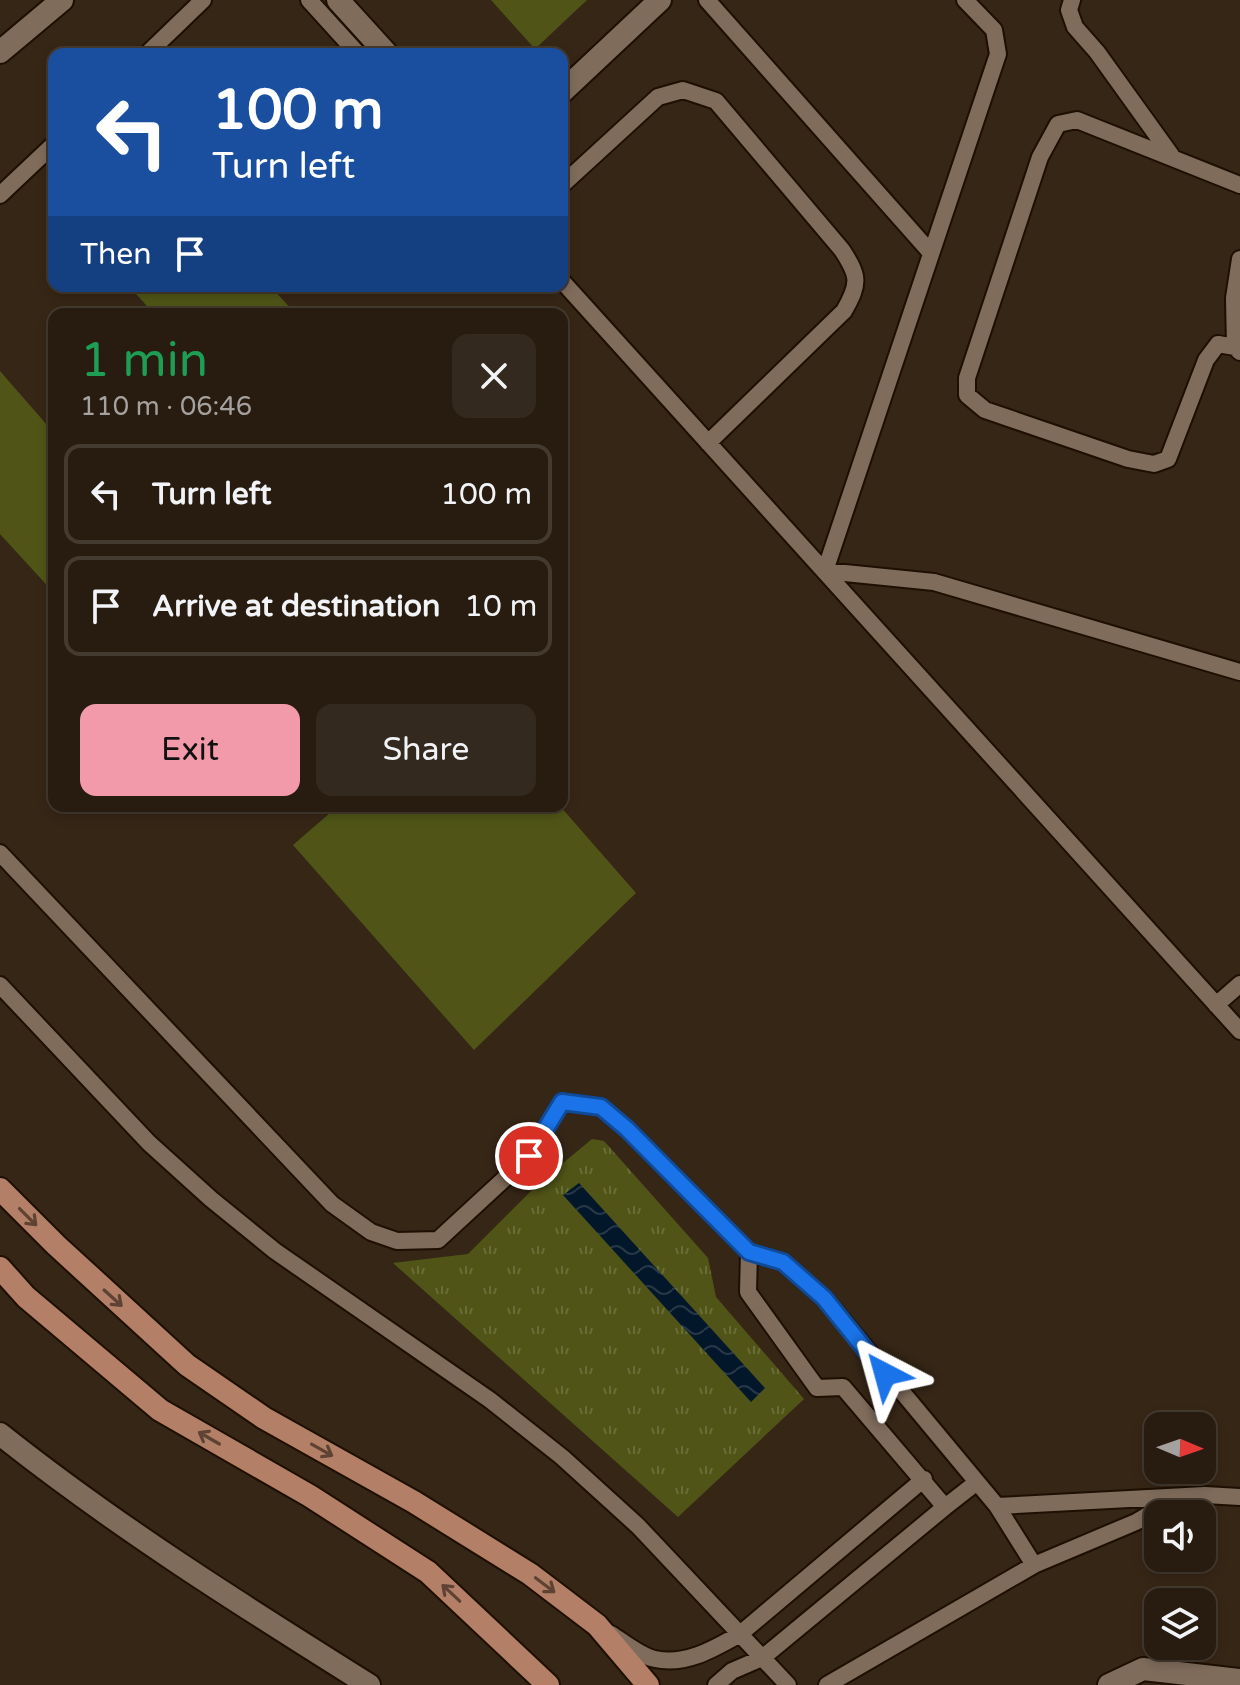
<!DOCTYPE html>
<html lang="en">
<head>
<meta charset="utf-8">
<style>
  :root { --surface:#281c10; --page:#34291e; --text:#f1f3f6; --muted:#a5a19f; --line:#443a30; --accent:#f39aaa }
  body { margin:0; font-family:"Varela Round",sans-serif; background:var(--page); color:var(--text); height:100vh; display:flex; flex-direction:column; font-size:30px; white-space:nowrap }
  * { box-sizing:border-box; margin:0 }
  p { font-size:26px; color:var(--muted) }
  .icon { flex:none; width:44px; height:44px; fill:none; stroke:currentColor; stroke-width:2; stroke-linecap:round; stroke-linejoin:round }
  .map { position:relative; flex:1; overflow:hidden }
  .details { position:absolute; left:48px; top:308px; width:520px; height:504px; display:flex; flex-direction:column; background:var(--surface); border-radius:16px; box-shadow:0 4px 12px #0003,0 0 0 2px var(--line) }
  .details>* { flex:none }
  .top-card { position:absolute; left:48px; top:48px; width:520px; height:244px; border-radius:16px; box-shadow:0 4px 12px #0003,0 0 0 2px var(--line); background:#1a4fa0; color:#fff; overflow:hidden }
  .needle { width:52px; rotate:92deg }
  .controls { position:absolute; left:1144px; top:1412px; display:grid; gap:16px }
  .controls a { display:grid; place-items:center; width:72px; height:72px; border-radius:16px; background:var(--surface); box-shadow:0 4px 12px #0003,0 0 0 2px var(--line); font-size:40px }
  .pin { position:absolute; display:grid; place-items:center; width:68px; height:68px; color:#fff; margin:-34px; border:4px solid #fff; border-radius:50%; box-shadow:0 2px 8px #0007 }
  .me { position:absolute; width:88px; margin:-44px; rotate:321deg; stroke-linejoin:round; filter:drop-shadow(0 0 6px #0008) }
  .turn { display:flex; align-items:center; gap:28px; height:168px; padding:0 32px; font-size:36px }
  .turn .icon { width:104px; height:104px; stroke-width:2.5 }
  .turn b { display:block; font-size:56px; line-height:68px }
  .then { display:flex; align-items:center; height:76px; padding:0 32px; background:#0003; gap:16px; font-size:30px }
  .round { display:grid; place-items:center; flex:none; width:84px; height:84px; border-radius:16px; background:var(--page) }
  .summary { display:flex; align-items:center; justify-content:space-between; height:136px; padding:0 32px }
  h1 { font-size:48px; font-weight:600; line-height:60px; color:#1e9e55 }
  .button { display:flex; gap:16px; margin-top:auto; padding:16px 32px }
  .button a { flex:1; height:92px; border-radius:16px; background:var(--accent); color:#111; font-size:32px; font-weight:600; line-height:92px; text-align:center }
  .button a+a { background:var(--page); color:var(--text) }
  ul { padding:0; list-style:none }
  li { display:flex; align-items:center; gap:24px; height:100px; margin:0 16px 12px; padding:0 16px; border:4px solid var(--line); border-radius:16px }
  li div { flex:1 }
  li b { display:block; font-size:30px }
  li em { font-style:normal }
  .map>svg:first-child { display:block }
  .green { fill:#505517 }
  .park { fill:url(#park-tufts) }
  .water { fill:url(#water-waves) }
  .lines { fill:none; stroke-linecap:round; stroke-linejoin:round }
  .service-casing { stroke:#1d0f02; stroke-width:20 }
  .pedestrian-casing { stroke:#1d0f02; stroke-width:26 }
  .minor-casing { stroke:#1d0f02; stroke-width:26 }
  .tertiary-casing { stroke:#1d0f02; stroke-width:26 }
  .primary-casing { stroke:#1d0f02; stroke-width:26 }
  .service { stroke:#7f6c5b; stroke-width:16 }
  .pedestrian { stroke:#7f6c5b; stroke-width:22 }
  .minor { stroke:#7f6c5b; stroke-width:22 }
  .tertiary { stroke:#7f6c5b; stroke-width:22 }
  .primary { stroke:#b37f66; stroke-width:22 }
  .oneway { stroke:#5e4233 }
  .route-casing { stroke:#114b97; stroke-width:20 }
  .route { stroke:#1a73e8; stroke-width:14 }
</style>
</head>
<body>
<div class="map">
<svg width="1240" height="1685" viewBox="0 0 1240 1685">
  <defs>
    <pattern id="park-tufts" width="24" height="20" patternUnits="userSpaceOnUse" patternTransform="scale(2)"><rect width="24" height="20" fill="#505517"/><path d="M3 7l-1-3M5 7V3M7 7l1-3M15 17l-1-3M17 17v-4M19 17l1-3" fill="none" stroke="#696d38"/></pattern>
    <pattern id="water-waves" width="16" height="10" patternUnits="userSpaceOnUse" patternTransform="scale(2)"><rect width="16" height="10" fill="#02172a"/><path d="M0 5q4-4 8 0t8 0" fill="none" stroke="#273848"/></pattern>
  </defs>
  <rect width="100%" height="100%" fill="#362616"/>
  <path class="green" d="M491,0H587L535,49Z
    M129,286H270L296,314H154Z
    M0,371L54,433V593L0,534Z
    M338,806H560L636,893L474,1050L293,845Z"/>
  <path class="park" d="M592,1139L604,1141L708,1258L716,1297L804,1399L678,1517L393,1263L468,1254L539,1183Z"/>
  <path class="water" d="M579,1183L765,1388L751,1402L563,1195Z"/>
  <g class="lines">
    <defs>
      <path id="service" d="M309,0L358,54
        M707,0L931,253
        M965,0L994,30L998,54L825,571L934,582L1240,672
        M1072,0L1069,10L1075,27L1097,52L1171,155
        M147,54L203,0
        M562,185L658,97L683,90L716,101L842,250C859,276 860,283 844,311L708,443
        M1240,185L1077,120L1058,124L1040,157L967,378V395L985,410L1128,459L1154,464L1168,459L1206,360L1218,344L1235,347L1240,352
        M0,195L54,144
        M562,281L1240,1031
        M1235,347L1234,298L1240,259
        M0,853L332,1204L371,1232L397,1241L438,1240L529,1156L562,1102L601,1107L627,1129L749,1252
        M0,985L149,1143L211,1199L275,1251L490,1400L562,1457L638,1526L788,1685
        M1216,1005L1240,984
        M977,1482L945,1507L843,1387L817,1388L748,1292L749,1252L783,1262L824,1298L977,1482L997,1506L1205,1495L1240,1497
        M997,1506L1034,1565
        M611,1634C624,1642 640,1656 655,1659C686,1666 715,1648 740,1634L924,1479
        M716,1685L732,1671L762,1658L945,1507
        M827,1685L1034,1565L1136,1522L1178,1497"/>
      <path id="pedestrian" d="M338,0L387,54
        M562,92L660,0"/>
      <path id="minor" d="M1109,1685L1143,1669L1240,1680"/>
      <path id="tertiary" d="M0,52L62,0
        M0,1434C117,1527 243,1606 369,1685"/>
      <path id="primary" d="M0,1189L56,1245L187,1365L264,1418L414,1502L530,1574L597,1625L648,1685
        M0,1268L26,1297L160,1410L310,1496L428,1572L548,1685"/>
    </defs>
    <use href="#service" class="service-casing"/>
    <use href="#pedestrian" class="pedestrian-casing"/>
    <use href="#minor" class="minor-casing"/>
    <use href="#tertiary" class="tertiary-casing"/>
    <use href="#primary" class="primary-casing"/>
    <use href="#service" class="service"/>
    <use href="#pedestrian" class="pedestrian"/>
    <use href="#minor" class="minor"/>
    <use href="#tertiary" class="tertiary"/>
    <use href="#primary" class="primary"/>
  </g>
  <defs><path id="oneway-shaft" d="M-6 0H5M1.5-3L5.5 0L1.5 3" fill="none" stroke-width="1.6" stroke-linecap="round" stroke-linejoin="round" transform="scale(2)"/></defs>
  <g class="oneway">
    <use href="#oneway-shaft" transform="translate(28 1217) rotate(45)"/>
    <use href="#oneway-shaft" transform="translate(113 1298) rotate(42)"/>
    <use href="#oneway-shaft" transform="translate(209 1438) rotate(-150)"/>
    <use href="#oneway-shaft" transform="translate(322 1450) rotate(29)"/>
    <use href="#oneway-shaft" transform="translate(545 1585) rotate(37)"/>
    <use href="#oneway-shaft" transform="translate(451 1593) rotate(-137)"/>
  </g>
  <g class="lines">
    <defs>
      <path id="route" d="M529,1156L562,1102L601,1107L627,1129L749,1252L783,1262L824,1298L885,1374"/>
    </defs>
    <use href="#route" class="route-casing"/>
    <use href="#route" class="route"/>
  </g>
</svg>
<div class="controls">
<a><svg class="needle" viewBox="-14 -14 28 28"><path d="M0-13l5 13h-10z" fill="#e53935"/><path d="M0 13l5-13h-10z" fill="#a5a19f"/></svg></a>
<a><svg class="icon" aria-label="sound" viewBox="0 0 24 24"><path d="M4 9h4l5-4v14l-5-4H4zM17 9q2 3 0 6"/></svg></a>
<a><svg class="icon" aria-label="layers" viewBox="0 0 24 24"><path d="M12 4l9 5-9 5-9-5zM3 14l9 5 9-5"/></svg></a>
</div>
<div class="pin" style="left:529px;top:1156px;background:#d93025"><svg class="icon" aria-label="arrive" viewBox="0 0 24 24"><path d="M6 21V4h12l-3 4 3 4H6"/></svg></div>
<svg class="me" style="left:885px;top:1374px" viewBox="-20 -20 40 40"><path d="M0-17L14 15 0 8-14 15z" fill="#1a73e8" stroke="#fff" stroke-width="4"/></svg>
<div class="top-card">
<div class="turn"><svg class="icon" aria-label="left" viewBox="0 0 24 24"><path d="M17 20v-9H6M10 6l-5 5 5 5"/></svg><div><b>100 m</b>Turn left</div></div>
<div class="then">Then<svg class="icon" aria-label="arrive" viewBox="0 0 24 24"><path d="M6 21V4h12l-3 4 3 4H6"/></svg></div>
</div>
<section class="details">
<div class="summary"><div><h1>1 min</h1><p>110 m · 06:46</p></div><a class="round"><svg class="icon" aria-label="close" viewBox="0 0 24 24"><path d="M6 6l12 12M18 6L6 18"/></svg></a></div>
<ul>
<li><svg class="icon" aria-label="left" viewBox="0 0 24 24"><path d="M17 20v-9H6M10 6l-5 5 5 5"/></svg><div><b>Turn left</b></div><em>100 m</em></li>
<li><svg class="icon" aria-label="arrive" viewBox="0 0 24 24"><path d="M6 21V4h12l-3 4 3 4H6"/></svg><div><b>Arrive at destination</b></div><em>10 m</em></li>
</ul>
<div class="button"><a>Exit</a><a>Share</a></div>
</section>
</div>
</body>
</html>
